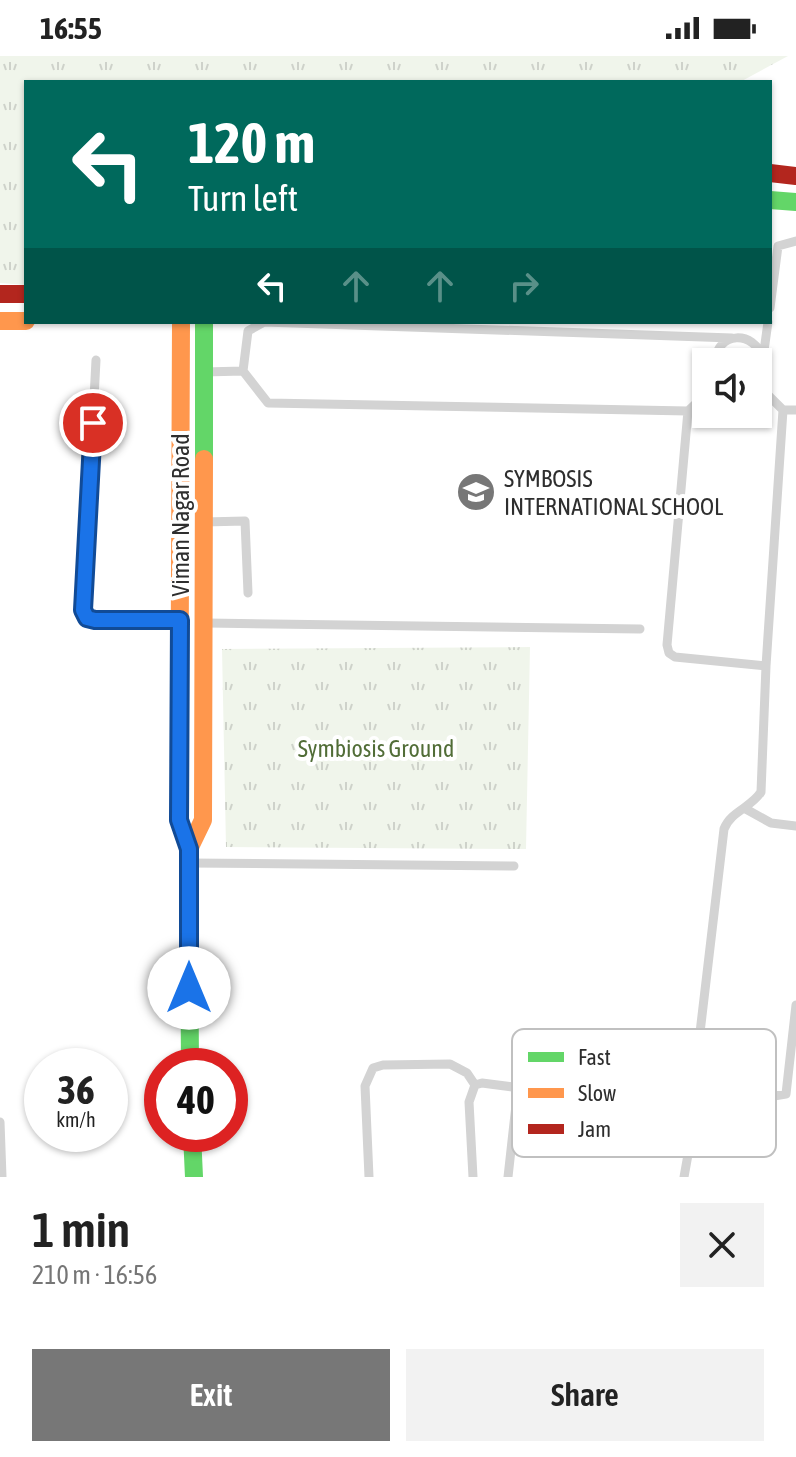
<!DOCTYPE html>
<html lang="en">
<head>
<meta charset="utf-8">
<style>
  :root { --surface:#fff; --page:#f2f2f2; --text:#222; --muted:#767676; --accent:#777 }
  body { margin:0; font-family:"Asap Condensed",sans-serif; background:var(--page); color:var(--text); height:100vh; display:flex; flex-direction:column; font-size:30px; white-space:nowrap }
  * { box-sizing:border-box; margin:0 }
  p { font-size:26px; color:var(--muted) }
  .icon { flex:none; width:44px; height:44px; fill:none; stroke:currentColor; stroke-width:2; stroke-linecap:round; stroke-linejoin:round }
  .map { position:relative; height:1121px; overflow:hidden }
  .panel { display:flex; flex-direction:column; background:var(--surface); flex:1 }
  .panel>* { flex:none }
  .hud { position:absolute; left:24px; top:24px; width:748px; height:244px; border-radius:0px; box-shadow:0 2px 6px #0004; background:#00695c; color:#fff; overflow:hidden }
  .buttons { position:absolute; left:692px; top:292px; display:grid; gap:16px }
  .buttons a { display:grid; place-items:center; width:80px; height:80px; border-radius:0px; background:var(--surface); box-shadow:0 2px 6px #0004; font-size:40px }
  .speed { position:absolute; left:24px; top:992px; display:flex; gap:16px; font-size:40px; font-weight:700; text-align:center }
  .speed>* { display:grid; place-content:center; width:104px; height:104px; border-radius:50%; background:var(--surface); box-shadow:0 2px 6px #0004; line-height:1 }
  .speed small { font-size:20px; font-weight:400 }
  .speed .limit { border:12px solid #d22; background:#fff; color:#111 }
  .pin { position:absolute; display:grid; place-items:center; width:68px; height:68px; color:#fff; margin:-34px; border:4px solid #fff; border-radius:50%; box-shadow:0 2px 8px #0007 }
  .me { position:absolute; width:88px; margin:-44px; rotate:0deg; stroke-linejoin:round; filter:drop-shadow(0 0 6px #0008) }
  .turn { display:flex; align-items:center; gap:28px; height:168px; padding:0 32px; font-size:36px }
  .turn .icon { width:104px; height:104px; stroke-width:2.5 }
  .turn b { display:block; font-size:56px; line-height:68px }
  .lanes { display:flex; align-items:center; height:76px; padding:0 32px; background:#0003; justify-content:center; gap:40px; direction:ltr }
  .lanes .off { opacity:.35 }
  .round { display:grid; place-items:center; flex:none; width:84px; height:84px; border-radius:0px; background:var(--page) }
  .headline { display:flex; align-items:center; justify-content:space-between; height:136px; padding:0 32px }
  h1 { font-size:48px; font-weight:600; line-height:60px }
  .action { display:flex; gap:16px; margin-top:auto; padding:16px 32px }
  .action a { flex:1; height:92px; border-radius:0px; background:var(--accent); color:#fff; font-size:32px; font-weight:600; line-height:92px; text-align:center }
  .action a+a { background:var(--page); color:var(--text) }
  .status { display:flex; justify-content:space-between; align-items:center; height:56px; padding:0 40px; background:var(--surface); direction:ltr }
  .status svg { height:22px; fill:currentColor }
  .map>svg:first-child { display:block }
  .grass { fill:url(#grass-tufts) }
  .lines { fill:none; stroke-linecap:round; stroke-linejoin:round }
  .lane { stroke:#d3d3d3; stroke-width:9 }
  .fast { stroke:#63d668; stroke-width:18 }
  .slow { stroke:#ff974d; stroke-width:18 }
  .jam { stroke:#b3261e; stroke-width:18 }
  .route-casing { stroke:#114b97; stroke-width:20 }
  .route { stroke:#1a73e8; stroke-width:14 }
  .labels { text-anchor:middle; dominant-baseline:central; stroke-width:8; stroke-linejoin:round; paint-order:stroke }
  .poi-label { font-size:24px; fill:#2e2e2e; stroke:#fff; text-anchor:start }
  .street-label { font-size:24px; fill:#2e2e2e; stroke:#fff }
  .park-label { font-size:24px; fill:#516d37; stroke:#fff }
  .key { fill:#fff; stroke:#c0c0c0; stroke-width:2 }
  .key-label { font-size:22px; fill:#2e2e2e }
</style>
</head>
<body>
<div class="status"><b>16:55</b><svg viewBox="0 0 49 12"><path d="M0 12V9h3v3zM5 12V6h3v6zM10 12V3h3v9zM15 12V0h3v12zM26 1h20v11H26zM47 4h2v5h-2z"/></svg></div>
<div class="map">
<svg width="796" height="1121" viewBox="0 0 796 1121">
  <defs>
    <pattern id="grass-tufts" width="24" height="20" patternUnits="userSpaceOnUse" patternTransform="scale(2)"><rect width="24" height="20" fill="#f0f5eb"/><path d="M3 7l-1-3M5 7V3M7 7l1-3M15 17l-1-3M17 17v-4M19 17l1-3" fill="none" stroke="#ced2ca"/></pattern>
  </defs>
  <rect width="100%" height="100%" fill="#fff"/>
  <path class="grass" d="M0,0H788L740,26H26V229L0,227Z
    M530,591L526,793L226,791L222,593Z"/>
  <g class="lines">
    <path class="lane" d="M770,252L778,190L796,185
      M763,302L768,266
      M96,304L83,554L87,562L95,564H180
      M715,306C717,275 754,274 763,302L758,320
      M243,315L248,275L264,266L732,282
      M204,316L243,315L268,347L688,355L667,589L669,597L675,601L766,610L761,736C751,752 731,755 724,773L697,1002L699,1027L705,1036L762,1042L786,1038L796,949
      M758,329L783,354L766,610
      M783,354H796
      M688,355L706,338
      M204,466L245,465L248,537
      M207,567L640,573
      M744,752L771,767L796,770
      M189,807L514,810
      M475,1029L482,1027L684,1053L694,1065L684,1121
      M0,1066L2,1121
      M369,1121L365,1030L373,1012L383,1009L450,1008L467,1017L475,1029
      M473,1121L469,1046L475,1029
      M508,1121L518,1031"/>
    <path class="fast" d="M770,144L796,146
      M204,403V266
      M189,861L190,1010
      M192,1078L194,1121"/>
    <path class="slow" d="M0,265H26
      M181,266L179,764L189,793V861
      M189,793L203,764L204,403"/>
    <path class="jam" d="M770,117L796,120
      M0,238H26"/>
  </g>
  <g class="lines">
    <defs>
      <path id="route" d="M93,367L83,554L87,562L95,564H180L179,764L189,793V932"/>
    </defs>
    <use href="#route" class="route-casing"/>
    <use href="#route" class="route"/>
  </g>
  <defs>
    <symbol id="university-disc" viewBox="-11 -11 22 22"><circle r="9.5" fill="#777" stroke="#fff"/><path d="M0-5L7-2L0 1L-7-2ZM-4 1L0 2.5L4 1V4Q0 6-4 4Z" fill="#fff"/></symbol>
  </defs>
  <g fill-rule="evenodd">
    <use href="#university-disc" x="454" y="414" width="44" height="44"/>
  </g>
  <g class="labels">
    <g class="poi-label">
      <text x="504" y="422">SYMBOSIS<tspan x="504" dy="28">INTERNATIONAL SCHOOL</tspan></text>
    </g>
    <g class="street-label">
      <text transform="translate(180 459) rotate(-90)">Viman Nagar Road</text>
    </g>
    <g class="park-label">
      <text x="376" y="692">Symbiosis Ground</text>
    </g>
  </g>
  <rect x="512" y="973" width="264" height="128" rx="12" class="key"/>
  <rect x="528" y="996" width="36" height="10" fill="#63d668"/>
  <rect x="528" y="1032" width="36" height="10" fill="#ff974d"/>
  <rect x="528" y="1068" width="36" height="10" fill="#b3261e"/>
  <g class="key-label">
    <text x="578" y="1009">Fast</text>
    <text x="578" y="1045">Slow</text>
    <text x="578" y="1081">Jam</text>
  </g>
</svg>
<div class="buttons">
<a><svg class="icon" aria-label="sound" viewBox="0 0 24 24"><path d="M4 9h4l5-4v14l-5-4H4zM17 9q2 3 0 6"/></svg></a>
</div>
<div class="speed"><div>36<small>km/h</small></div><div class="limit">40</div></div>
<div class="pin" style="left:93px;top:367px;background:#d93025"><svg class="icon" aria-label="arrive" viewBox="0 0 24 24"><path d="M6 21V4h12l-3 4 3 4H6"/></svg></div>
<svg class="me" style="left:189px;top:932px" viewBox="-20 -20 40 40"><circle r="19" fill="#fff"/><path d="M0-13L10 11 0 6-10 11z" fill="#1a73e8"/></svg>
<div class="hud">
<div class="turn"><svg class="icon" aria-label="left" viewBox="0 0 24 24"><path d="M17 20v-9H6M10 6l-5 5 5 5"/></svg><div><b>120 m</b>Turn left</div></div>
<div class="lanes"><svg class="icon" aria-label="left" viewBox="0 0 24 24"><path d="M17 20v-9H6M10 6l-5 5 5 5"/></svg><svg class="icon off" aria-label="ahead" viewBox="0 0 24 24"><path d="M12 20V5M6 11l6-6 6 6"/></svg><svg class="icon off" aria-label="ahead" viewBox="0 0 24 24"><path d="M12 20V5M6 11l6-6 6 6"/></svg><svg class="icon off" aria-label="right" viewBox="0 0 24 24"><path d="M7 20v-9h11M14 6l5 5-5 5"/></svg></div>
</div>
</div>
<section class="panel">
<div class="headline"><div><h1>1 min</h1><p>210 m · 16:56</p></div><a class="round"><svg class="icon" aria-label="close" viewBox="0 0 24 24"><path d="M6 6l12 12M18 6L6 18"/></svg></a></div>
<div class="action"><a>Exit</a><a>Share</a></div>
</section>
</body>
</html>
